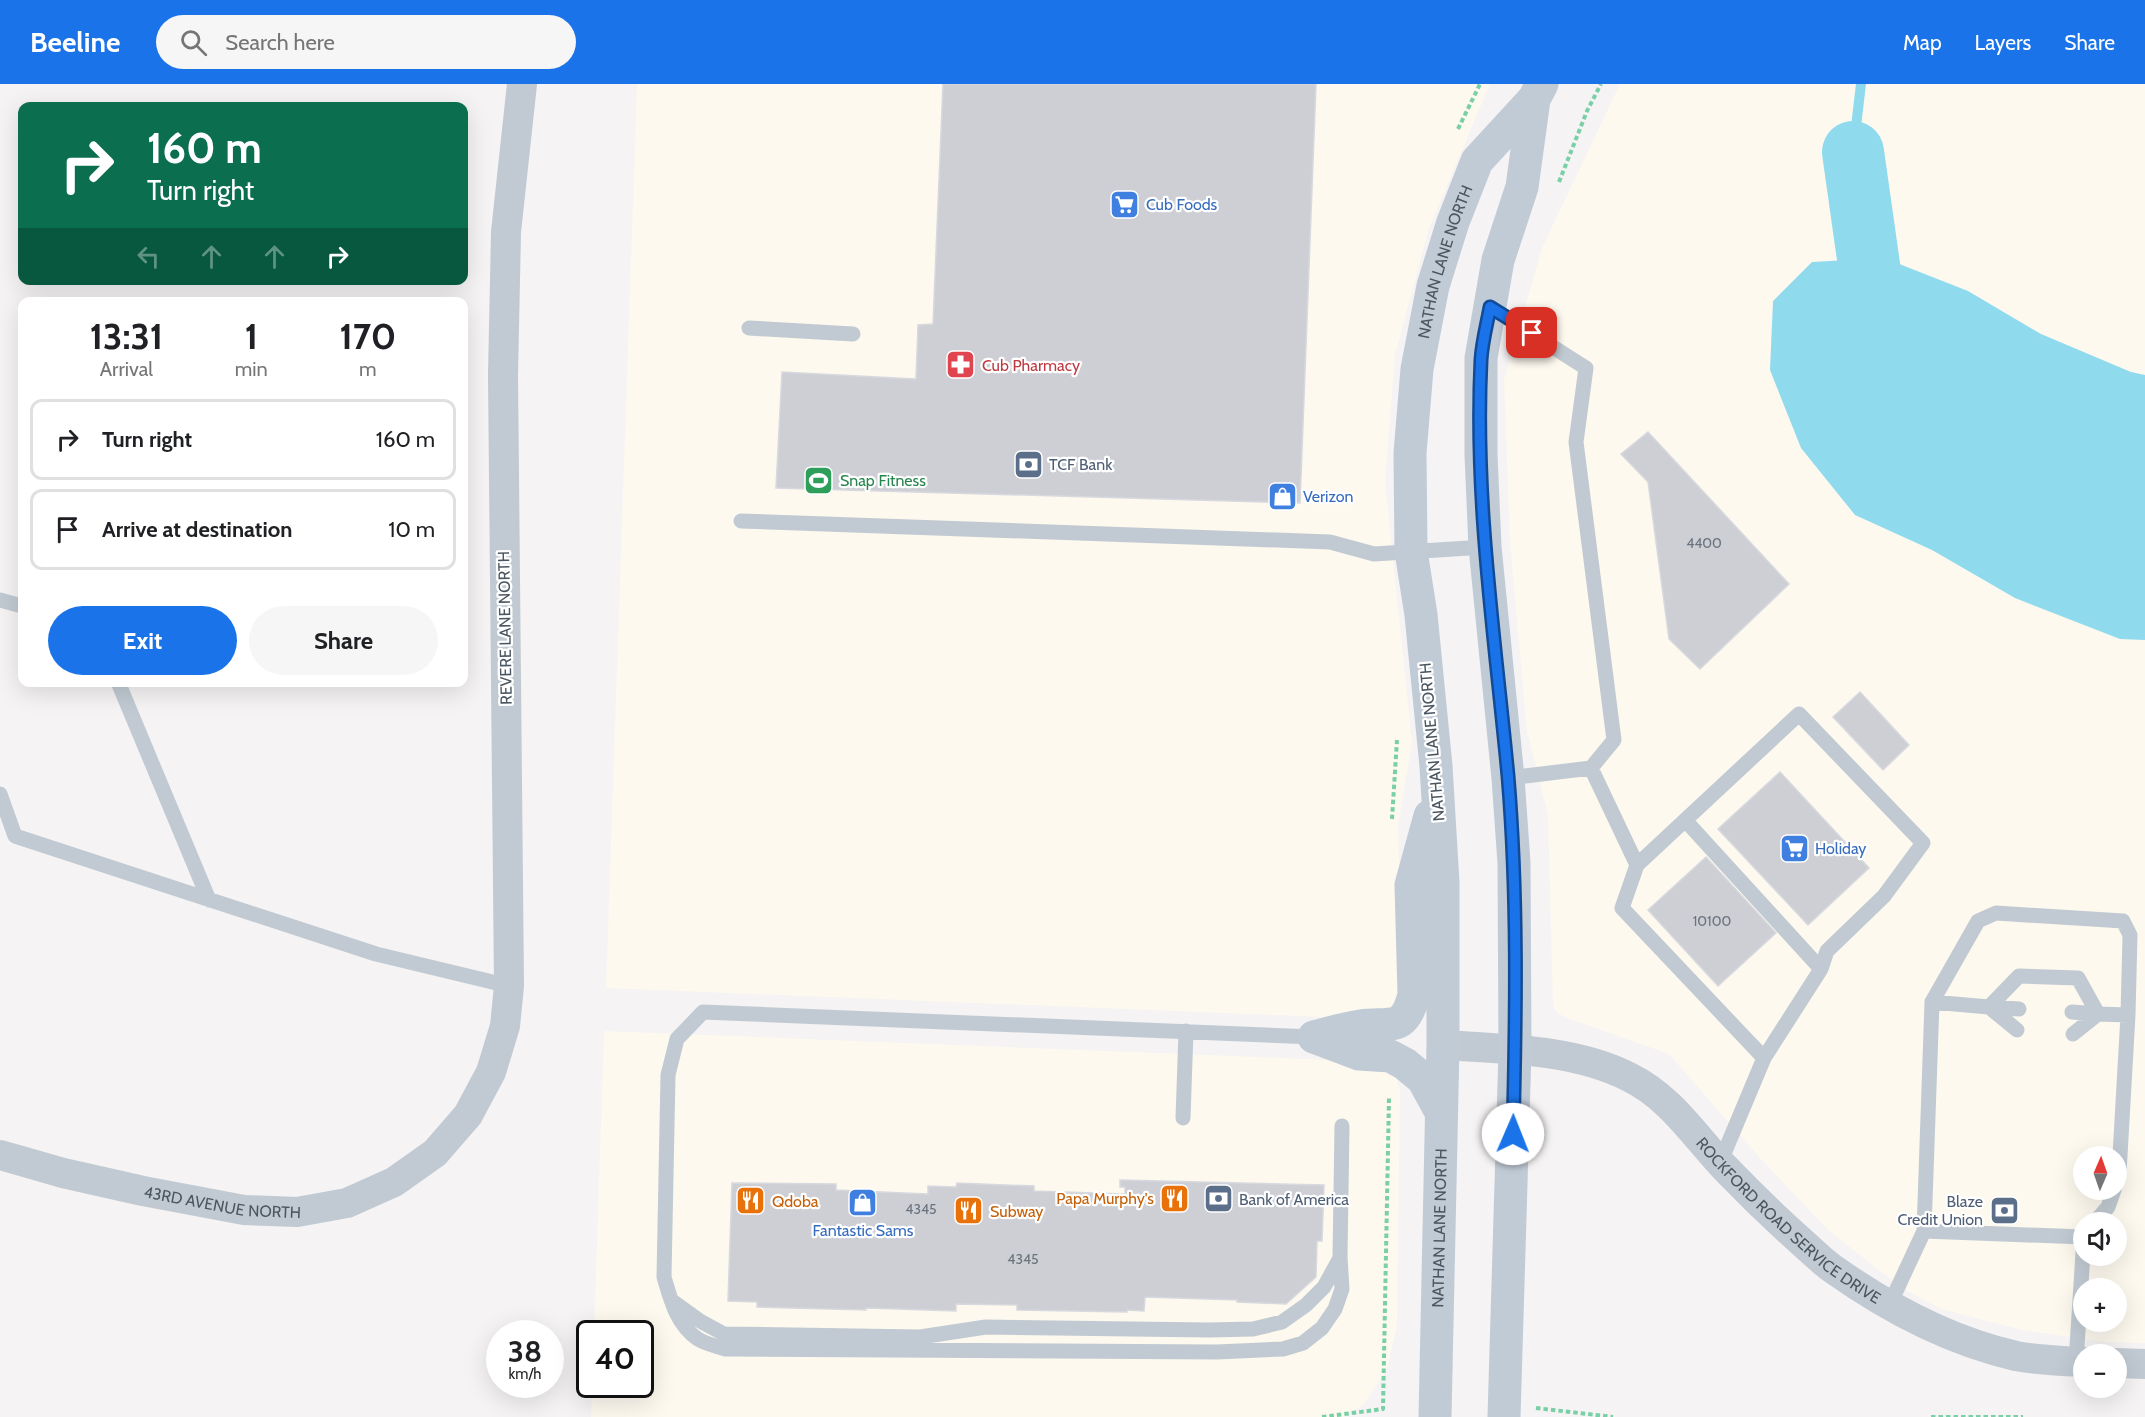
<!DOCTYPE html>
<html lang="en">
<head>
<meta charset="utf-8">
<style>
  :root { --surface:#fff; --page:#f6f6f6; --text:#202124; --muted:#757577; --line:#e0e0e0; --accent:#1a73e8 }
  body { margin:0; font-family:Cabin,sans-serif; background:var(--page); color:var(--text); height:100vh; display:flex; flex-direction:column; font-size:22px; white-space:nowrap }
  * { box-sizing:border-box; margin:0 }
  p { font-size:20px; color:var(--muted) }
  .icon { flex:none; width:33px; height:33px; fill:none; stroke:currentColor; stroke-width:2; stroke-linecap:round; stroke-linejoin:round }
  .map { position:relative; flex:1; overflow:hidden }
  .drawer { position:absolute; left:18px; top:213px; width:450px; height:390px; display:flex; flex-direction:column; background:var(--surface); border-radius:12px; box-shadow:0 6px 24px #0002 }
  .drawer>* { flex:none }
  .banner { position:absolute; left:18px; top:18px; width:450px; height:183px; border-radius:12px; box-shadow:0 6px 24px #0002; background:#0b6e4f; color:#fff; overflow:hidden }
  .needle { width:39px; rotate:2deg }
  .tools { position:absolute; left:2073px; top:1062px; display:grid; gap:12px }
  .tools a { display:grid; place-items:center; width:54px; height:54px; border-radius:50%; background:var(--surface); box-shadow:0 6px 24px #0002; font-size:30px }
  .speed { position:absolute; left:486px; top:1236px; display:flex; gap:12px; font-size:30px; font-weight:700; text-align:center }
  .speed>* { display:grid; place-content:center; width:78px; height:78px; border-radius:50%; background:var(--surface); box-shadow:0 6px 24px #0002; line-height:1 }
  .speed small { font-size:15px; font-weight:400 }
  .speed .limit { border:3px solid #111; border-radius:9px; background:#fff; color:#111 }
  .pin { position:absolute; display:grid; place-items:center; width:51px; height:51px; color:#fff; margin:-26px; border-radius:12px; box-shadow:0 3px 9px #0006 }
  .me { position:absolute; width:66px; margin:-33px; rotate:1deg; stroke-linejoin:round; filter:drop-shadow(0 0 4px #0008) }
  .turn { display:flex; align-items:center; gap:21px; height:126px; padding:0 30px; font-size:27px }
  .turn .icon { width:78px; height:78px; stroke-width:2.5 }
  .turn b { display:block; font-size:42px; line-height:51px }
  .lanes { display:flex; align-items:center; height:57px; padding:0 30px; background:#0003; justify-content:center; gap:30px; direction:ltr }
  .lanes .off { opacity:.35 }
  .eta { display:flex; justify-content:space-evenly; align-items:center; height:102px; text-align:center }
  .eta b { font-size:36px; font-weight:800; line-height:42px }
  .primary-button { display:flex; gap:12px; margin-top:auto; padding:12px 30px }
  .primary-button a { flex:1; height:69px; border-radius:36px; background:var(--accent); color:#fff; font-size:24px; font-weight:800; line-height:69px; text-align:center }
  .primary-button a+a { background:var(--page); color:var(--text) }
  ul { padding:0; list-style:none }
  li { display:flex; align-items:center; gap:18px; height:81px; margin:0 12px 9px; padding:0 18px; border:3px solid var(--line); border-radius:12px }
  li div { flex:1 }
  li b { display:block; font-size:22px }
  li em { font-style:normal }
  header { display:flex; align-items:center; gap:36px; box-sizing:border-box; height:84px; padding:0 30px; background:var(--accent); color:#fff }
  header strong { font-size:28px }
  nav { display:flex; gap:33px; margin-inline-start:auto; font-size:21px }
  .search { width:420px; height:54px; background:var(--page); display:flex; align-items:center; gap:15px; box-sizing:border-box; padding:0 21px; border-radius:33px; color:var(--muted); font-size:22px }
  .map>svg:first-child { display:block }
  .commercial { fill:#fdf9ef; fill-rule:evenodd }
  .water { fill:#90daee }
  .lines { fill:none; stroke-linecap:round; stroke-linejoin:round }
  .stream { stroke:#90daee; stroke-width:10 }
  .river { stroke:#90daee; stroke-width:62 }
  .building { fill:#cdcfd5; stroke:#d7d9de; stroke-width:1.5 }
  .path { stroke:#7ad0a6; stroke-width:4; stroke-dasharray:4.5 3; stroke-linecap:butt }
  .lane { stroke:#c1cad2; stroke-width:15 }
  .street { stroke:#c1cad2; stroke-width:30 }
  .secondary { stroke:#c1cbd6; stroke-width:33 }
  .route-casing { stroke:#114b97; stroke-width:15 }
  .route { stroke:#1a73e8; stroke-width:10 }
  .labels { text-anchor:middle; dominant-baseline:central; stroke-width:4.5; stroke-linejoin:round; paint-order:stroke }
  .number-label { font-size:14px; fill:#6b747e }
  .shop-label { font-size:16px; fill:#366cbe; stroke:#fff; text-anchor:start }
  .street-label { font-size:16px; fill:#4a5661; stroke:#fff }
  .health-label { font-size:16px; fill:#be3a42; stroke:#fff; text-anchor:start }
  .service-label { font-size:16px; fill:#4e5e75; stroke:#fff; text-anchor:start }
  .leisure-label { font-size:16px; fill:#27864d; stroke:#fff; text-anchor:start }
  .food-label { font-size:16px; fill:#c56008; stroke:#fff; text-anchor:start }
</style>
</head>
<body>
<header>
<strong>Beeline</strong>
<div class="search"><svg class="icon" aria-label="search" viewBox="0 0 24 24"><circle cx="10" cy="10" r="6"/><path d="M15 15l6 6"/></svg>Search here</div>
<nav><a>Map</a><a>Layers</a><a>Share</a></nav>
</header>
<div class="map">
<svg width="2145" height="1333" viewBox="0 0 2145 1333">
  <rect width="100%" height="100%" fill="#f5f3f3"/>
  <path class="commercial" d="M637,0H1490L1429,144L1395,271L1385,397L1412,659L1398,742L1403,919L1372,935L606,904Z
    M1620,0H2145V1259L2105,1258L2022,1246L1941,1225L1902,1204L1829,1147L1760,1074L1669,970L1567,934L1557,929L1553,921L1548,732L1527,648L1510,459L1504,296L1542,164ZM2084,1072H2116V1106H2084ZM2084,1138H2116V1172H2084ZM2084,1204H2116V1238H2084Z
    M604,947L1383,978L1395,990L1400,1007L1397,1241L1387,1286L1364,1320L1343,1333H591L592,1301L640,1300V1250L594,1249Z"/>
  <path class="water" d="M1884,174L1968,207L2041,250L2131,288L2145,291V556L2120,555L2015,514L1932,466L1855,431L1801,364L1770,286L1773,217L1812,178Z"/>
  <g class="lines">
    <path class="stream" d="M1853,68L1861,0"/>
    <path class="river" d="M1853,68L1880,259"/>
  </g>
  <path class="building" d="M943,0H1316L1300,419L776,404L782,288L916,295L918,241L933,240Z
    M1648,348L1789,500L1700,585L1669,555L1648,398L1621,370Z
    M1860,608L1909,661L1883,686L1833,633Z
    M1780,688L1869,784L1808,841L1718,745Z
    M1706,773L1776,849L1718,902L1648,826Z
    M1120,1096L1324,1101L1322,1157H1317L1316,1193L1286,1220L1237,1218V1216L1145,1213L1144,1227L1127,1226V1228L1017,1226V1221L956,1220V1227L866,1224V1226L757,1223V1218L728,1217L732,1099L836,1100V1106L928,1110V1102L956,1103L957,1099L1034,1102V1107L1125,1110V1103H1120Z"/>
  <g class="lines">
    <path class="path" d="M1458,45L1480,0
      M1559,98L1587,27L1601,0
      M1392,735L1397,656
      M1536,1324L1613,1333
      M1322,1333L1383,1325L1389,1013
      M1931,1333H2023"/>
    <path class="lane" d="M1490,223L1586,284L1576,358L1614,656L1591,684
      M749,244L853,250
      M741,437L1330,458L1374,470L1485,463
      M0,516L22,522
      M118,598L209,816
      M1508,694L1591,684L1637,781L1799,630L1923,759L1884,812L1827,867L1821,885L1764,974L1720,1079
      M0,710L15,752L376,870L509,902
      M1685,736L1821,885
      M1637,781L1622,824L1764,974
      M1932,918L1989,923L2019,892L2078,894L2098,930L2128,931
      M1989,923L2017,946
      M1989,923L2019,925
      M2072,928L2098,930
      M2073,950L2098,930
      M1314,953L703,928L677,955L668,991L664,1193C671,1217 677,1241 698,1255C705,1260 717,1262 725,1265L1217,1268L1283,1265L1303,1259L1322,1244L1335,1225L1342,1205L1340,1173L1342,1042
      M1183,1034L1186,947
      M2095,1138L2108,1123L2114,1106
      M2083,1153L1924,1147L1932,918L1978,837L1996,829L2123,837L2130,851L2128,931L2119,1089L2116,1097
      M671,1216L700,1237L724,1250L920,1253L986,1243L1209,1246L1253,1245L1282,1238L1306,1221L1324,1203L1340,1174
      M1890,1220L1924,1147
      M2076,1278L2084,1153"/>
    <g class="street">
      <path id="s1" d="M1443,961C1504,965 1574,965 1629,993C1672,1014 1695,1053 1727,1086C1752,1112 1778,1137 1805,1161C1814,1169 1823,1178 1833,1185C1888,1224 1950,1257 2016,1272C2037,1276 2062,1277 2084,1278"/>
      <path id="s2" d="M0,1071L63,1089L143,1107L244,1126L297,1128L347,1119L394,1098L435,1069L468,1031L491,988L505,942L509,902L503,291L506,148L522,0"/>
      <path d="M2116,1279L2145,1280"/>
    </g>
    <g class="secondary">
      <path d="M1314,953C1329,949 1345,944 1360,942C1391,938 1404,949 1414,911L1411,801L1430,732"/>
      <path d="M1314,953L1359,970L1390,972L1405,980L1423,995L1441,1028"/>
      <path id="s3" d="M1435,1333L1443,961V799L1436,682L1421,531L1411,467L1410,369L1417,285L1433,202L1453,138L1477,77L1534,15L1542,0"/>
      <path d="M1504,1333L1515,966L1514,779L1508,694L1485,463L1481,371V274L1498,176L1522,103L1534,15"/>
    </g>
  </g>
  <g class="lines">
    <defs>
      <path id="route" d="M1513,1050C1516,931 1518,811 1508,692C1495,554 1474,415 1481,276C1482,258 1487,240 1490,223L1532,249"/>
    </defs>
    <use href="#route" class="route-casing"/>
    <use href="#route" class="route"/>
  </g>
  <defs>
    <symbol id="supermarket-square" viewBox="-11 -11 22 22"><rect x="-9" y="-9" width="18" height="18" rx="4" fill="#3f7fe0" stroke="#fff"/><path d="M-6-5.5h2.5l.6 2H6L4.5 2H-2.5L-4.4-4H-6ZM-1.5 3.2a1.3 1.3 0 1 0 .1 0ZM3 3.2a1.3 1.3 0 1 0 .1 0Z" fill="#fff"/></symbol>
    <symbol id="pharmacy-square" viewBox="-11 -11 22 22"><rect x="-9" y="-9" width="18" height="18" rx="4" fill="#e0444e" stroke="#fff"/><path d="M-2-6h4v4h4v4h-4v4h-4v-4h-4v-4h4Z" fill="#fff"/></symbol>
    <symbol id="bank-square" viewBox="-11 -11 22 22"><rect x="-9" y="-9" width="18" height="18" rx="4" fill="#5c6f8a" stroke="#fff"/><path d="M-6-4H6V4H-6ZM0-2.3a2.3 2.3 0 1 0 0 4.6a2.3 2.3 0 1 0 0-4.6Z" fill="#fff"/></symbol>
    <symbol id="stadium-square" viewBox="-11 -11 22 22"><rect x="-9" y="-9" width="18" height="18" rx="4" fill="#2e9e5b" stroke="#fff"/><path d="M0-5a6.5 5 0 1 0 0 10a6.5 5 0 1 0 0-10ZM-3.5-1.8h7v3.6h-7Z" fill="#fff"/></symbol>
    <symbol id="shop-square" viewBox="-11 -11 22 22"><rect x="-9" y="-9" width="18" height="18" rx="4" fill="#3f7fe0" stroke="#fff"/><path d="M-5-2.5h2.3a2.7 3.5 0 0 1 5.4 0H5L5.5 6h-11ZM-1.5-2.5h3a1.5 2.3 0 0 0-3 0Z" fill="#fff"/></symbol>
    <symbol id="restaurant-square" viewBox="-11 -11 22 22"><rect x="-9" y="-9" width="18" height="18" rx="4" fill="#e8710a" stroke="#fff"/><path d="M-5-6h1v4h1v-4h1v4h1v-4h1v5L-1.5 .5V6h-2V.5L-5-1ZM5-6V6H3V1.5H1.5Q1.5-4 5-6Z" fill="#fff"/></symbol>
  </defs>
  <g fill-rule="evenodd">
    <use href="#supermarket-square" x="1108" y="104" width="33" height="33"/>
    <use href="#pharmacy-square" x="944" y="264" width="33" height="33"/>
    <use href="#bank-square" x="1012" y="364" width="33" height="33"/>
    <use href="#stadium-square" x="802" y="380" width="33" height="33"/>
    <use href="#shop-square" x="1266" y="396" width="33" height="33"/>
    <use href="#supermarket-square" x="1778" y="748" width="33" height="33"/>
    <use href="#restaurant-square" x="1158" y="1098" width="33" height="33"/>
    <use href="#bank-square" x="1202" y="1098" width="33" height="33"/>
    <use href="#restaurant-square" x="734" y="1100" width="33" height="33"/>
    <use href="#shop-square" x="846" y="1102" width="33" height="33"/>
    <use href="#bank-square" x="1988" y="1110" width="33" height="33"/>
    <use href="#restaurant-square" x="952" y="1110" width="33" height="33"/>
  </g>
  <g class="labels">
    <g class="number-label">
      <text x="1704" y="459">4400</text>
      <text x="1712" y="837">10100</text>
      <text x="921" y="1125">4345</text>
      <text x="1023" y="1175">4345</text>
    </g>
    <g class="shop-label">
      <text x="1146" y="120">Cub Foods</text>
      <text x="1303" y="412">Verizon</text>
      <text x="1815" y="764">Holiday</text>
      <text x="863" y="1146" text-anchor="middle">Fantastic Sams</text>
    </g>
    <g class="street-label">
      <text stroke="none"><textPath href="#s3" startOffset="1161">NATHAN LANE NORTH</textPath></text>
      <text transform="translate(505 544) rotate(-91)">REVERE LANE NORTH</text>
      <text transform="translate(1432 658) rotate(-95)">NATHAN LANE NORTH</text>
      <text stroke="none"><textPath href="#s2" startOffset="228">43RD AVENUE NORTH</textPath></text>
      <text stroke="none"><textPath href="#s1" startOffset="406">ROCKFORD ROAD SERVICE DRIVE</textPath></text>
      <text stroke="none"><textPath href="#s3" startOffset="189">NATHAN LANE NORTH</textPath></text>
    </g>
    <g class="health-label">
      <text x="982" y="281">Cub Pharmacy</text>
    </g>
    <g class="service-label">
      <text x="1049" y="380">TCF Bank</text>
      <text x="1239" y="1115">Bank of America</text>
      <text x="1983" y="1117" text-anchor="end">Blaze<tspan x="1983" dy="18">Credit Union</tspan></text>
    </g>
    <g class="leisure-label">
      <text x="840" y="396">Snap Fitness</text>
    </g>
    <g class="food-label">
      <text x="1154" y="1114" text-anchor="end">Papa Murphy's</text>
      <text x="772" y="1117">Qdoba</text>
      <text x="990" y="1127">Subway</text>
    </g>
  </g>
</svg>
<div class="tools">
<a><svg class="needle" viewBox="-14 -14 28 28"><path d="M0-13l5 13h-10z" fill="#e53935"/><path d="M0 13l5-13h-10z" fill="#757577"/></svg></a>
<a><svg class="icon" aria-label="sound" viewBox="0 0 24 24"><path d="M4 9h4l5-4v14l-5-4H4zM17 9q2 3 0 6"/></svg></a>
<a>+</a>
<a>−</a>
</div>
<div class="speed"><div>38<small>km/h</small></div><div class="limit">40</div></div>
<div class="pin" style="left:1532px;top:249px;background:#d93025"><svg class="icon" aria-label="arrive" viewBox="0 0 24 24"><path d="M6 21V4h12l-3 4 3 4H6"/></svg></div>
<svg class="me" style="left:1513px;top:1050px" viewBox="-20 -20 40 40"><circle r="19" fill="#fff"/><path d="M0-13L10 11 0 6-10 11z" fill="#1a73e8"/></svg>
<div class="banner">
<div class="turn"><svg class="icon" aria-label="right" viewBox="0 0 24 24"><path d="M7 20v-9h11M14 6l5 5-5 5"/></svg><div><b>160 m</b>Turn right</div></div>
<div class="lanes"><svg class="icon off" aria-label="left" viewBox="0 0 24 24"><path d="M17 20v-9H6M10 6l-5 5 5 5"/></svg><svg class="icon off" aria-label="ahead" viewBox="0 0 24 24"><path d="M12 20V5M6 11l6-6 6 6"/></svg><svg class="icon off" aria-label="ahead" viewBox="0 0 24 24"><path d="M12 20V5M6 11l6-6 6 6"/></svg><svg class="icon" aria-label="right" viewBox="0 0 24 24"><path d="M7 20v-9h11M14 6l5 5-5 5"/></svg></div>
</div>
<section class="drawer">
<div class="eta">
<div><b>13:31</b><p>Arrival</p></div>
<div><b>1</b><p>min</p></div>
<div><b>170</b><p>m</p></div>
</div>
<ul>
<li><svg class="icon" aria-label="right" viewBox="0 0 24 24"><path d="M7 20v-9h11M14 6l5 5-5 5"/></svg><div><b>Turn right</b></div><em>160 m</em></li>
<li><svg class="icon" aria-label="arrive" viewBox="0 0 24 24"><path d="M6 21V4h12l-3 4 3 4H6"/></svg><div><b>Arrive at destination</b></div><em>10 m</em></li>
</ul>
<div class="primary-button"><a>Exit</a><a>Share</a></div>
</section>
</div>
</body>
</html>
